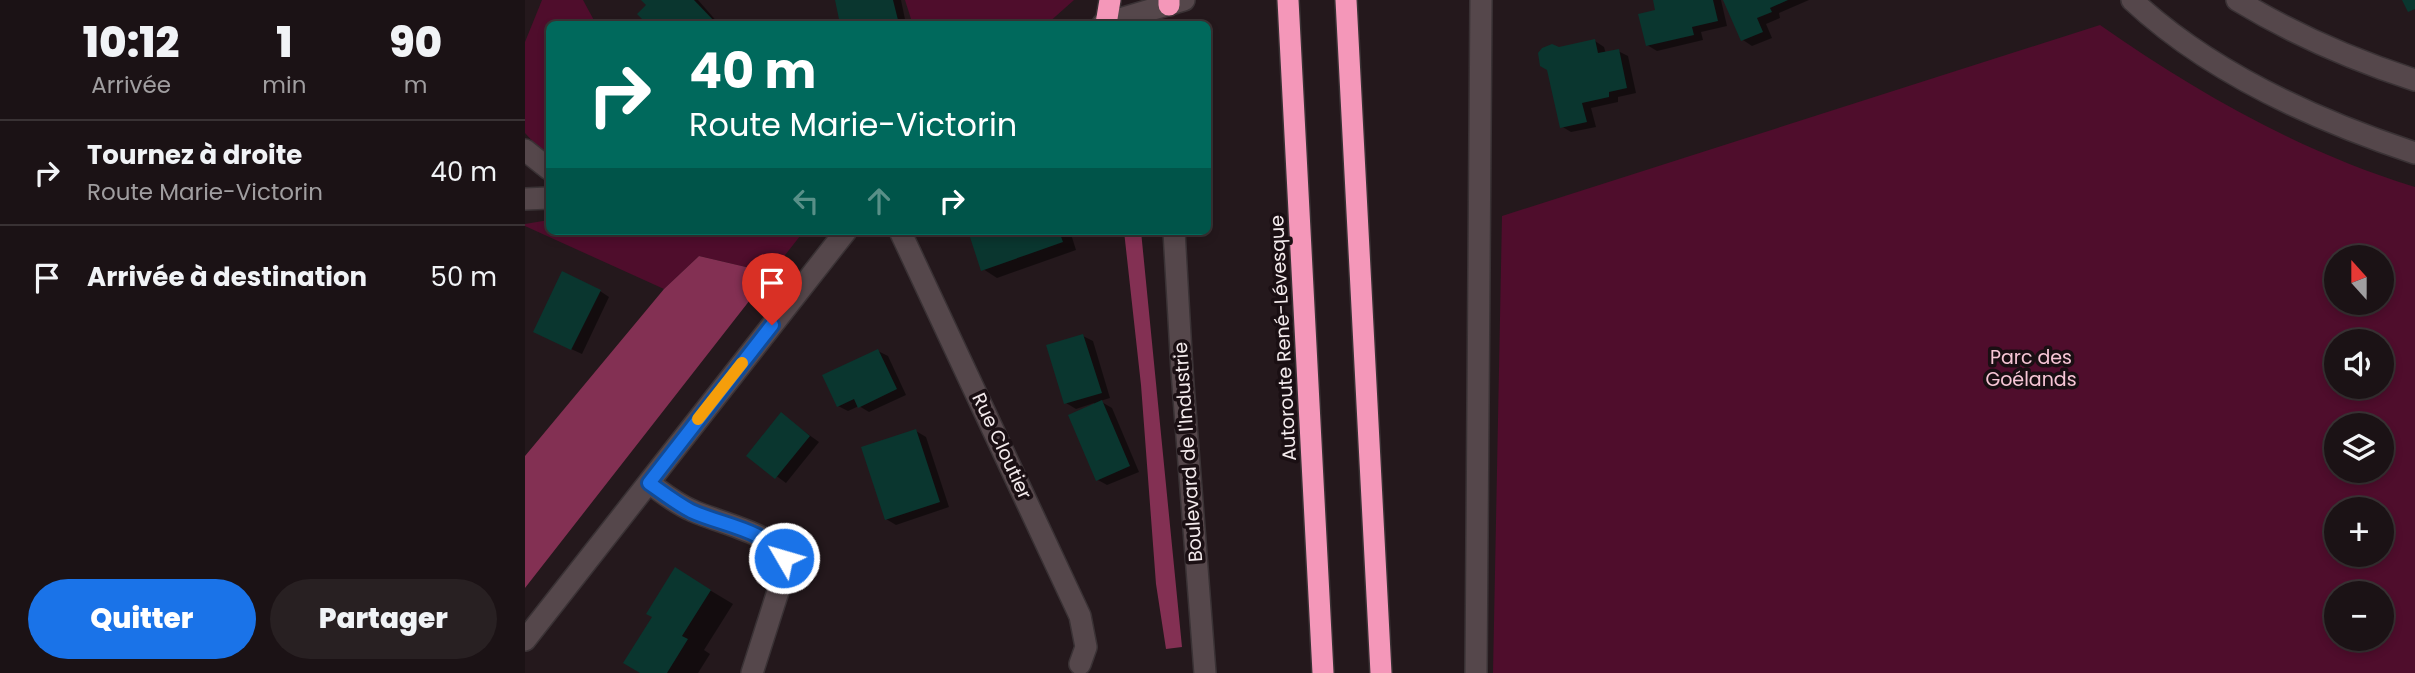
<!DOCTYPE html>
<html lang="fr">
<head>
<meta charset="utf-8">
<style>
  :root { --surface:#1b1215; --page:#282022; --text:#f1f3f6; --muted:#a09ea0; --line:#393234; --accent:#1a73e8 }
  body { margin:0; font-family:Poppins,sans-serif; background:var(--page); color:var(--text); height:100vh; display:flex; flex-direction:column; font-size:26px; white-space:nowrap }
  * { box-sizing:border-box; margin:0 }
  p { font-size:23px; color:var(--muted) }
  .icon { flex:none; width:38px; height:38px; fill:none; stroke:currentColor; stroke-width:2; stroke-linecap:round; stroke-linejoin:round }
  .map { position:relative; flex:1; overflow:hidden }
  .sheet { display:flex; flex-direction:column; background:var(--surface); width:525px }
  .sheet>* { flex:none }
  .banner { position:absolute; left:21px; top:21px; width:665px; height:214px; border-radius:10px; box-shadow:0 4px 10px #0003,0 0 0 2px var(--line); background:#00695c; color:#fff; overflow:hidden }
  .needle { width:46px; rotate:339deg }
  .controls { position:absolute; left:1799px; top:245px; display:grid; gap:14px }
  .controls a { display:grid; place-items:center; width:70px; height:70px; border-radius:50%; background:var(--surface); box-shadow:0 4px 10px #0003,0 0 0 2px var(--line); font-size:35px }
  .pin { position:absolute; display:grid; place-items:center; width:60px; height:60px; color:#fff; margin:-72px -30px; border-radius:50% 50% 50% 0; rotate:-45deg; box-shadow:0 0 7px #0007 }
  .pin .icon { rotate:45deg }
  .me { position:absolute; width:77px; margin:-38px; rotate:308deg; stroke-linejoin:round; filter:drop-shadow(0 0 5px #0008) }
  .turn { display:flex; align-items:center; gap:24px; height:147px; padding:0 28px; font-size:32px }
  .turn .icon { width:91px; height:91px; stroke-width:2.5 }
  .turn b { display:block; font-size:49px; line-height:60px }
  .lanes { display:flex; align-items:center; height:66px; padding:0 28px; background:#0003; justify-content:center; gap:35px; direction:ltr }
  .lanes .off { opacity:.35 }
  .eta { display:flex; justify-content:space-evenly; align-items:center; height:119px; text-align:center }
  .eta b { font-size:42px; font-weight:800; line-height:49px }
  .primary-button { display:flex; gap:14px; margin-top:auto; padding:14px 28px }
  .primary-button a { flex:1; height:80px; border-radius:42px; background:var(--accent); color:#fff; font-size:28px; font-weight:800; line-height:80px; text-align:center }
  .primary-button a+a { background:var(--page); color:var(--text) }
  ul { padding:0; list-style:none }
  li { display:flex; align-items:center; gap:21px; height:105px; padding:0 28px; border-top:2px solid var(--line) }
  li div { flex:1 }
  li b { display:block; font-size:26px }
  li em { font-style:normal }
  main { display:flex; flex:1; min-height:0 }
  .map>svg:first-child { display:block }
  .green { fill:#4f0d2c; fill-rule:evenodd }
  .forest { fill:#833053 }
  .shadow { fill:#0007 }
  .building { fill:#0a362f }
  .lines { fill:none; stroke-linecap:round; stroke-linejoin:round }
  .minor-casing { stroke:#3a3235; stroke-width:24 }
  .highway-casing { stroke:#3a3235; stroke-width:24 }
  .minor { stroke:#55474b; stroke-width:21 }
  .highway { stroke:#f497b9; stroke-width:21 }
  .route-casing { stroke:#114b97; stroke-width:18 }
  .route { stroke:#1a73e8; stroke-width:12 }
  .slow { stroke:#f59e0b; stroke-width:12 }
  .labels { text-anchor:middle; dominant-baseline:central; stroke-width:7; stroke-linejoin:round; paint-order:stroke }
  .street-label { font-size:19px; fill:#f4ebed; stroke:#1a0f13 }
  .park-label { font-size:19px; fill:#f7c6d6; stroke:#1a0f13 }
</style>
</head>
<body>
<main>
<section class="sheet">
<div class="eta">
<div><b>10:12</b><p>Arrivée</p></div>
<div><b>1</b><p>min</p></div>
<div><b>90</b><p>m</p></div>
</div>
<ul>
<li><svg class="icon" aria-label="right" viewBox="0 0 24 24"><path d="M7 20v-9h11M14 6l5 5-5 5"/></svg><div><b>Tournez à droite</b><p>Route Marie-Victorin</p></div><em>40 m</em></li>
<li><svg class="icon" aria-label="arrive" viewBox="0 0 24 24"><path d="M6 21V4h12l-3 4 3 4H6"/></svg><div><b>Arrivée à destination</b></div><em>50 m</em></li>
</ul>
<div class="primary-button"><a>Quitter</a><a>Partager</a></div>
</section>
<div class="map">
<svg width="1890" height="673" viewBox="0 0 1890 673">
  <rect width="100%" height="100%" fill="#24181c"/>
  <path class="green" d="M17,0H58L71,24H24V153L12,146L0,133V42Z
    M380,0H549L522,24H385L387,22Z
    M1575,25C1672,93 1776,152 1890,187V673H968L977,216ZM1811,257H1857V303H1811ZM1857,341V387H1811V341ZM1857,425V471H1811V425ZM1857,509V555H1811V509ZM1857,593V639H1811V593Z
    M24,220V231H279L246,273L174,256L139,289L0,226V224Z"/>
  <path class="forest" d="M599,231H616L657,647L641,649L631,584L616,385Z
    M174,256L246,273L0,588V456L139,289Z"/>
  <path class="shadow" d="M118,0H173L194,24H125L115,14L123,5Z
    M312,0H376L381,24H317Z
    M1129,0H1196L1202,26L1176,32L1178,40L1132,51L1122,45L1132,11Z
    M1200,0H1284L1254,13L1255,18L1241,24L1247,38L1227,46L1218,40Z
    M1070,41L1079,47L1081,54L1093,51L1103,56L1111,93L1093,97V102L1066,108L1071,127L1046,132L1036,126L1033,49Z
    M444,231H545L551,250L472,278L458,269Z
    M75,291L84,297L57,354L20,337Z
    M558,336L568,341L585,398L575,401L587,408L614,472L582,485L573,480L569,403L551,409L541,403Z
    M353,351L363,356L381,395L344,412L334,406L323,411L313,406Z
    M256,415L294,442L261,483L224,456Z
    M391,431L401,437L424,507L371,525L361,519Z
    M173,583L208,604L179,650L185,654L173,673H118Z"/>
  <path class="building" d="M116,0H169L192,24H122L112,14L121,5Z
    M310,0H368L373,20L354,24H315Z
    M1128,0H1188L1193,21L1167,27L1169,35L1121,46L1113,14L1130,10Z
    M1198,0H1263L1245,8L1247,12L1232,18L1238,32L1216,41Z
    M1877,0H1890V9L1883,12Z
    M1070,39L1073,53L1094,49L1102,88L1084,92V97L1057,103L1062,122L1035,128L1022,70L1015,66L1013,53L1017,48L1027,44L1034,47Z
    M443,231H534L538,242L456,271Z
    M37,271L76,290L46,350L8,332Z
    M558,334L577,393L539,404L521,345Z
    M353,349L372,389L333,408L329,399L312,407L297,375Z
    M577,400L605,466L571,481L543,415Z
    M256,412L285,436L250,479L221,456Z
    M391,429L415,502L360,520L336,447Z
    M150,567L186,590L157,636L163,639L142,673H115L98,663L127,617L121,614Z"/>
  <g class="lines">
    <defs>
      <path id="minor" d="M1607,0C1685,73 1790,120 1890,153
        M1712,0C1768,34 1828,60 1890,80
        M578,24L659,0
        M0,150L24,169
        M0,199L24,198
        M375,231L555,616L561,647L555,664
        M649,231L657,371L680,673
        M124,483C138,493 150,503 166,510C188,521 247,533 258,556C262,564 258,574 256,582L227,673
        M0,640L321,231
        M951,673L956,0"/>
      <path id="highway" d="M644,0V5
        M763,0L798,673
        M821,0L856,673
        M581,24L585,0"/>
    </defs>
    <use href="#minor" class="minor-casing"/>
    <use href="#highway" class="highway-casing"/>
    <use href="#minor" class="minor"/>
    <use href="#highway" class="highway"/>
  </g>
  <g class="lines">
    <defs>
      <path id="route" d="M247,325L124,483C138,493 151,503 166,511C196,525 240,529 259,558"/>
    </defs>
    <use href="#route" class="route-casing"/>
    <use href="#route" class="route"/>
    <path class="slow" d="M173,419L217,363"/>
  </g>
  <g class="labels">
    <g class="street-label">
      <text transform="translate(758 338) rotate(-93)">Autoroute René-Lévesque</text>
      <text transform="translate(477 446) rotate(65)">Rue Cloutier</text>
      <text transform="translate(663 452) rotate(-94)">Boulevard de l'Industrie</text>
    </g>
    <g class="park-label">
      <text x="1506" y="357">Parc des<tspan x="1506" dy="22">Goélands</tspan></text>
    </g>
  </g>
</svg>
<div class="controls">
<a><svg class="needle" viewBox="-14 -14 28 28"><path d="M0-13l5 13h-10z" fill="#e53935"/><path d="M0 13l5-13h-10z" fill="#a09ea0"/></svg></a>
<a><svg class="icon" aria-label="sound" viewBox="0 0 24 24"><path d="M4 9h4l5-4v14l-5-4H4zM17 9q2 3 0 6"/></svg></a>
<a><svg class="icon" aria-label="layers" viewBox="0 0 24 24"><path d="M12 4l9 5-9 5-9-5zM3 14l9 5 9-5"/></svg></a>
<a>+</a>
<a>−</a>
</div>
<div class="pin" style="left:247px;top:325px;background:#d93025"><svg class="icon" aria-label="arrive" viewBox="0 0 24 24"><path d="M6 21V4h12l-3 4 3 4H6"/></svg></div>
<svg class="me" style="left:259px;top:558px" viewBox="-20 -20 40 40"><circle r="17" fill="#1a73e8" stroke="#fff" stroke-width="3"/><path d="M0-11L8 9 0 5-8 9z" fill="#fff"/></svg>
<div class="banner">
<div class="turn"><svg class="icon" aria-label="right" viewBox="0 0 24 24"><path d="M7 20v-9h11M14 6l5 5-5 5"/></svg><div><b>40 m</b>Route Marie-Victorin</div></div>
<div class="lanes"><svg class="icon off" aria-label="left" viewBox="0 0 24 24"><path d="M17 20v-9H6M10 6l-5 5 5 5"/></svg><svg class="icon off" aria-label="ahead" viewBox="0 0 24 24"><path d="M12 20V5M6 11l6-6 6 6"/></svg><svg class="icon" aria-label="right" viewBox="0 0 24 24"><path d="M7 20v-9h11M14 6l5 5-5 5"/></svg></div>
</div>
</div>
</main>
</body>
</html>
